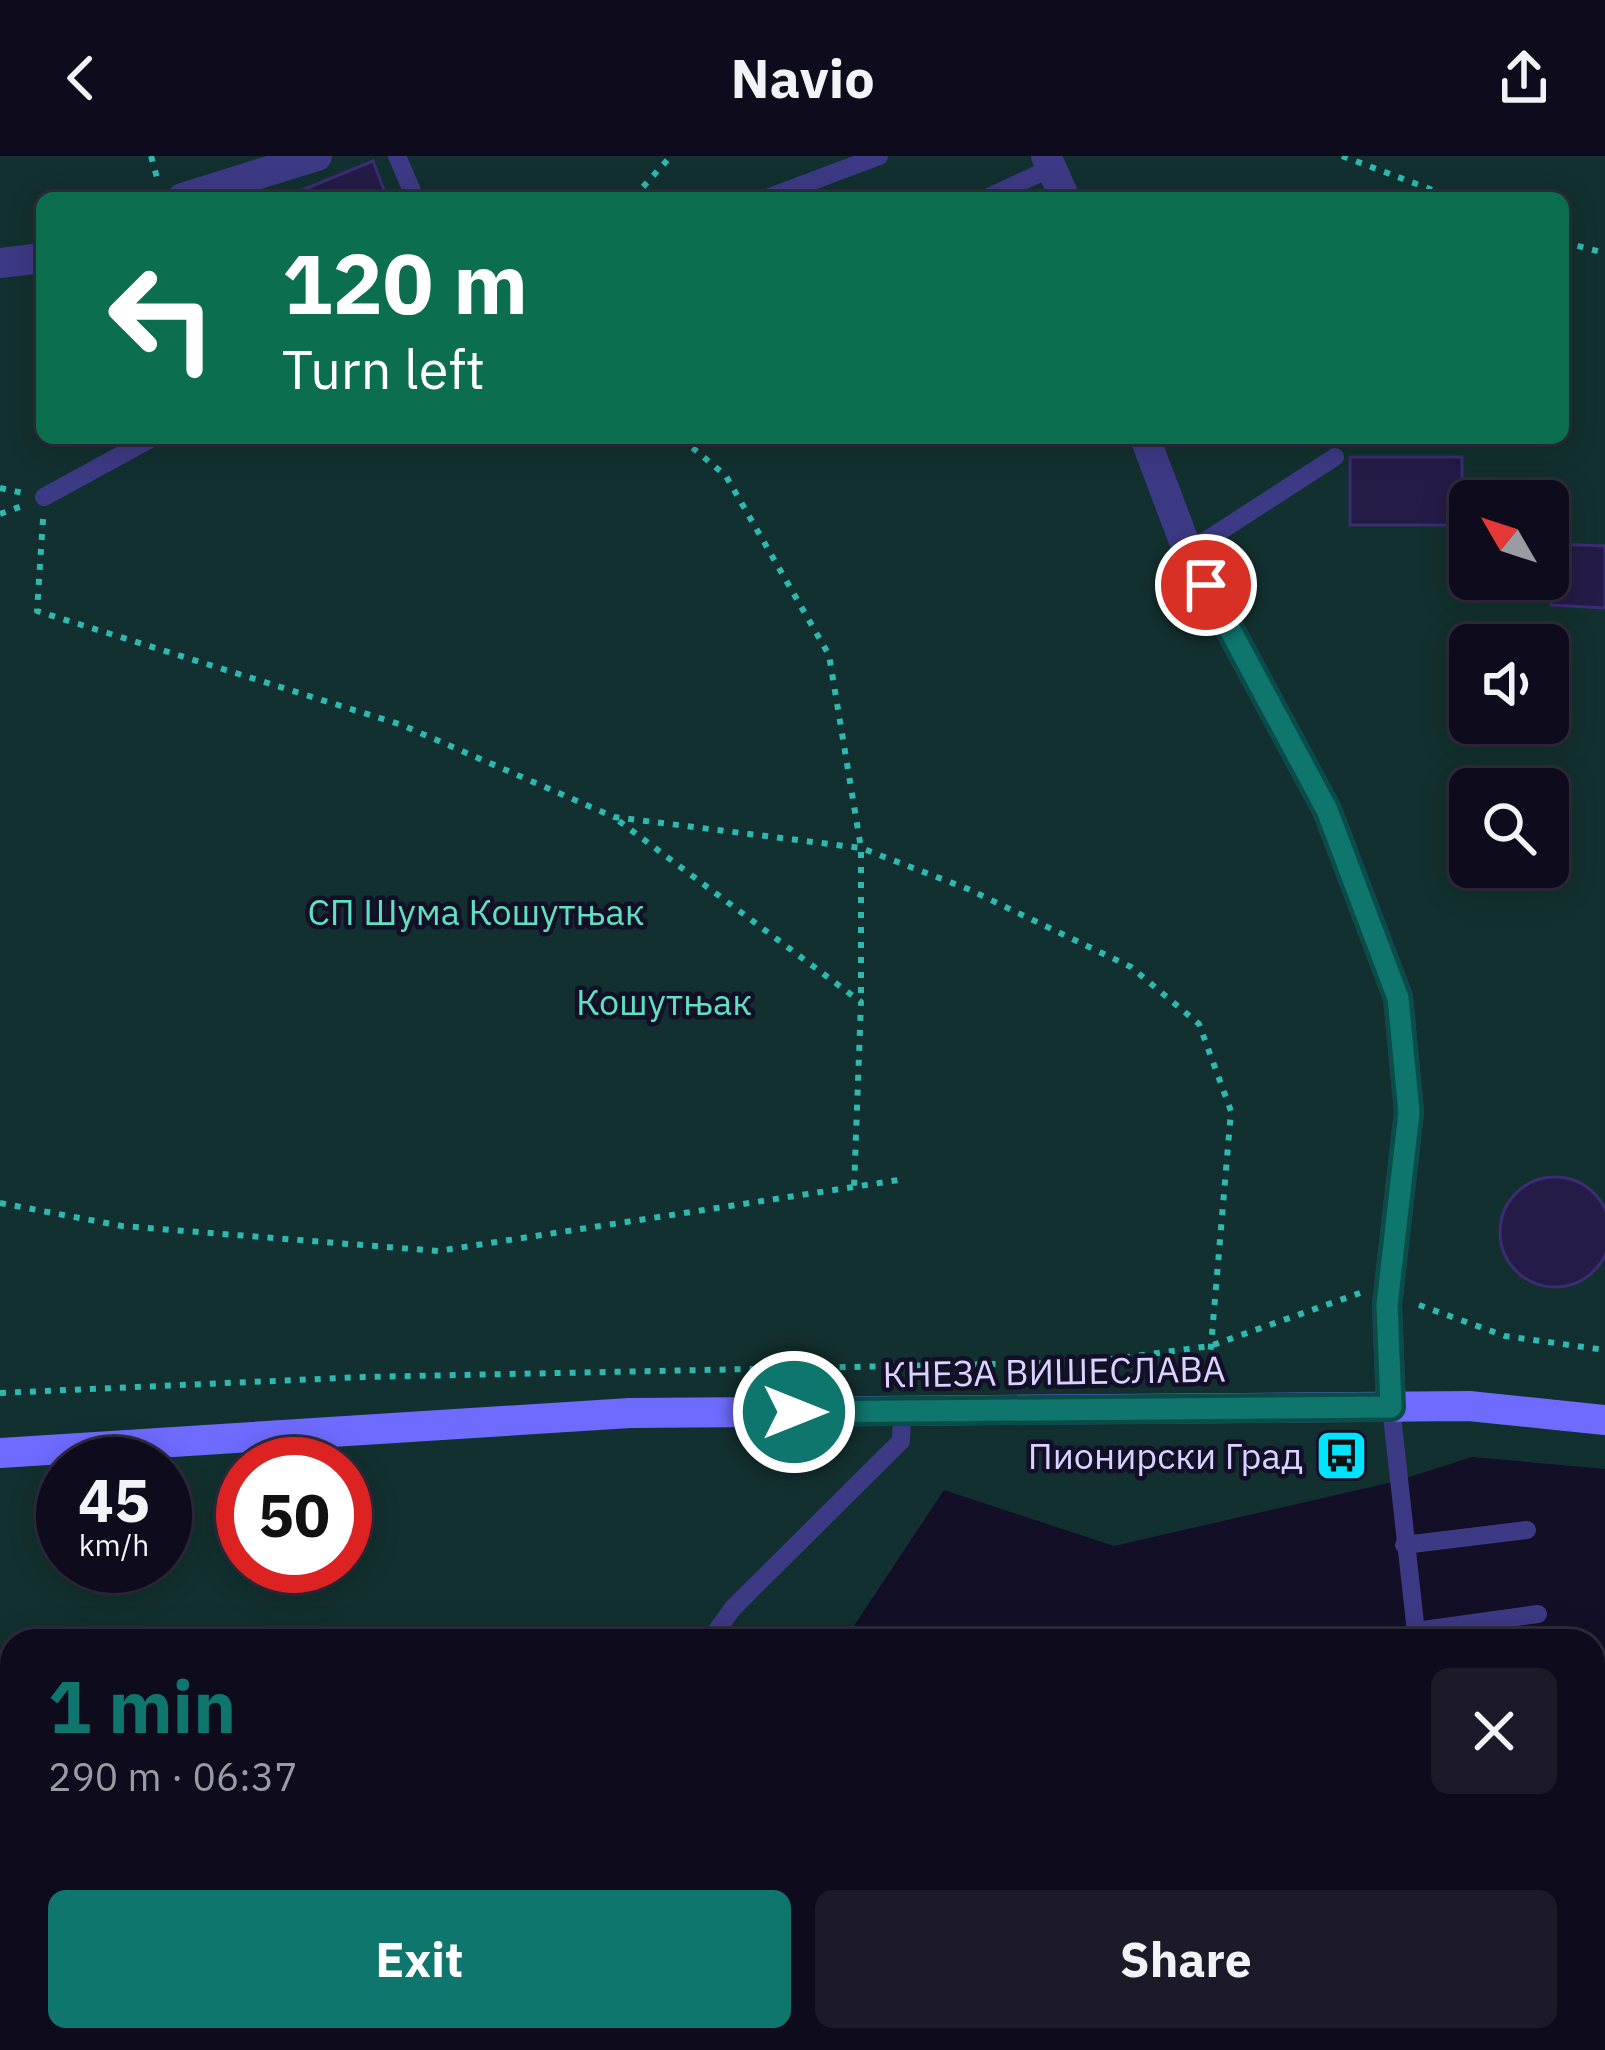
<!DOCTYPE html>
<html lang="en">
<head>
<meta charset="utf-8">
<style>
  :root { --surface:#0e0b1c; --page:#1c1929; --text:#f1f3f6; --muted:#9b9ba3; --line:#2e2b3b; --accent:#0f766e }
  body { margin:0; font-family:"IBM Plex Sans",sans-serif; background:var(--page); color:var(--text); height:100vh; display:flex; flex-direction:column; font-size:45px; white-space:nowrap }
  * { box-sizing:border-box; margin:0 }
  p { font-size:39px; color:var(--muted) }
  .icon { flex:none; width:66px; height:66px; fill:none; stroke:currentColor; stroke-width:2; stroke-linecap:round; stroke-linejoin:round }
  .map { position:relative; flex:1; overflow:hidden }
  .details { position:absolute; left:0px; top:1473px; width:1605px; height:423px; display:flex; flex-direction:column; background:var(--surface); border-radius:36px 36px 0 0; box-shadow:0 6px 30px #0003,0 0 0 3px var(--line) }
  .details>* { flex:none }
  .hud { position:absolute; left:36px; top:36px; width:1533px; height:252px; border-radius:18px; box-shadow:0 6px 30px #0003,0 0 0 3px var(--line); background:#0b6e4f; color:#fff; overflow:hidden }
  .needle { width:78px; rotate:309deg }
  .controls { position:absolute; left:1449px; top:324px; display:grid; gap:24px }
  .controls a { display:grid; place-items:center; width:120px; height:120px; border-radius:18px; background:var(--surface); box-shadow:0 6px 30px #0003,0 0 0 3px var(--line); font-size:60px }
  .speed { position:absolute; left:36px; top:1281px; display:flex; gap:24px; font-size:60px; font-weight:700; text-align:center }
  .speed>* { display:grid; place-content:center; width:156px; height:156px; border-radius:50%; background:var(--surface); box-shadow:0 6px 30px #0003,0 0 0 3px var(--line); line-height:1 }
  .speed small { font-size:30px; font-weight:400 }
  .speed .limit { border:18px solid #d22; background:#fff; color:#111 }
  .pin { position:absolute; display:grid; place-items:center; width:102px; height:102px; color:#fff; margin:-51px; border:6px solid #fff; border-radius:50%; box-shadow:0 3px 12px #0007 }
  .me { position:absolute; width:132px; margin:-66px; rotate:90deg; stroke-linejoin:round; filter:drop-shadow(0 0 9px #0008) }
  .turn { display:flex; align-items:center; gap:42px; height:252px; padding:0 48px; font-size:54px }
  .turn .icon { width:156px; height:156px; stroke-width:2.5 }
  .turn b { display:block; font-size:84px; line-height:102px }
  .round { display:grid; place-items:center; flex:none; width:126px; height:126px; border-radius:18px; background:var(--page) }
  .summary { display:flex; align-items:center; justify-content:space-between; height:204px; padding:0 48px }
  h1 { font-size:72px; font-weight:700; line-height:90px; color:var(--accent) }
  .button { display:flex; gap:24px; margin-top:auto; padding:24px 48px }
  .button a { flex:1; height:138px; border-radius:18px; background:var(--accent); color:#fff; font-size:48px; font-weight:700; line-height:138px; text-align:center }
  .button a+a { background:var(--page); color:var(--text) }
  header { display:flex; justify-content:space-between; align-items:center; height:156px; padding:0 48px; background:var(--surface); font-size:54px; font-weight:700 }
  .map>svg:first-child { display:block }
  .green { fill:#12302f; fill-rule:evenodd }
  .building { fill:#241b47; stroke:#3b2d73; stroke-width:3 }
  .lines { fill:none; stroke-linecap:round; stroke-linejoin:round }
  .path { stroke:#2fb8b0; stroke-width:6; stroke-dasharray:6 9; stroke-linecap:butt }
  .service { stroke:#3d3a85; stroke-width:18 }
  .tertiary { stroke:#3d3a85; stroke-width:30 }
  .secondary { stroke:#6f6bff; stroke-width:30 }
  .route-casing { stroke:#0a4d48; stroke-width:30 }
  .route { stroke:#0f766e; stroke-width:21 }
  .labels { text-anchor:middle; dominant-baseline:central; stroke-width:9; stroke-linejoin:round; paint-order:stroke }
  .park-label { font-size:36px; fill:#5fe0c0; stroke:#130f26 }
  .street-label { font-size:36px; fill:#d9d4ff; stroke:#130f26 }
  .poi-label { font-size:36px; fill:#d9d4ff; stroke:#130f26; text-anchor:end }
</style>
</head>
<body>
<header><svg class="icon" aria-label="back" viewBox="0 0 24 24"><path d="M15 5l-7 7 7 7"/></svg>Navio<svg class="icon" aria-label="share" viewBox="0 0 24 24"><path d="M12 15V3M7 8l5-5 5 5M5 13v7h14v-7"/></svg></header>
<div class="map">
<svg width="1605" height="1894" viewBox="0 0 1605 1894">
  <rect width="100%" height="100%" fill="#130f26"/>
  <path class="green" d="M0,0H1605V1313L1472,1301L1397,1325L1114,1390L944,1334L844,1485H12V1884H382L392,1894H0ZM42,42H1563V282H42ZM1470,345H1548V423H1470ZM1470,489H1548V567H1470ZM1470,633H1548V711H1470ZM63,1308H165V1410H63ZM243,1308H345V1410H243Z"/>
  <path class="building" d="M373,5L387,42H283Z
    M1350,301H1462V369H1350Z
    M1555,388L1605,390V452L1551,449Z
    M1500 1076a55 55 0 1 1 110 0a55 55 0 1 1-110 0Z
    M1605,1792V1894H1276L1275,1884H1593V1794Z
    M638,1884H738L754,1894H632Z"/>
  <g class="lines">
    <path class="path" d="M151,0L158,25
      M1342,0L1454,42
      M633,42L671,0
      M1563,86L1605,97
      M681,282L726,320L829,499L861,692V846
      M0,332L23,337
      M0,358L25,349
      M43,363L37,455L402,569L614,661L861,692L968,733L1131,811L1199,868L1231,955L1208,1225
      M619,665L861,846L854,1032
      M0,1047L122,1070L438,1095L905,1023
      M1419,1149L1505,1180L1605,1194
      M0,1237L364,1221L1091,1206L1210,1190L1360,1137"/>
    <path class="service" d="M397,0L415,42
      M767,42L879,0
      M987,42L1051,12
      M44,341L152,282
      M1188,396L1335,301
      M1391,1251L1417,1485
      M1404,1389L1527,1374
      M1416,1475L1538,1458
      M709,1485L733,1452L901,1285L902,1257
      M1593,1742L1605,1739
      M892,1884L906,1894
      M778,1894L784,1884"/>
    <path class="tertiary" d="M1046,0L1065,42
      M182,42L317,0
      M0,107L42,102
      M1145,282L1188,396L1327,654L1398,841L1409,956L1387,1149L1391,1251"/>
    <path class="secondary" d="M0,1297L630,1257L1469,1250L1605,1264"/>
  </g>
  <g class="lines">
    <defs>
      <path id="route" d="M794,1256L1391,1251L1387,1149L1409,956L1398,842L1327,654L1206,429"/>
    </defs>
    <use href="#route" class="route-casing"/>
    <use href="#route" class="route"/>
  </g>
  <defs>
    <symbol id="bus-square" viewBox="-11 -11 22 22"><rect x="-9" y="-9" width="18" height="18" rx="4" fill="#00e5ff" stroke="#130f26"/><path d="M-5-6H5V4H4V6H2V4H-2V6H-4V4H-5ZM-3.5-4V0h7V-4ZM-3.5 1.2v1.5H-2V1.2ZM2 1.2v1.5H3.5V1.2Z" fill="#111"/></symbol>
  </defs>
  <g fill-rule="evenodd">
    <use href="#bus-square" x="1312" y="1270" width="59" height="59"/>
  </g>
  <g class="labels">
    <g class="park-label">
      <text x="476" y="755">СП Шума Кошутњак</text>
      <text x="664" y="845">Кошутњак</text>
    </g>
    <g class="street-label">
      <text transform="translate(1054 1215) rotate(-1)">КНЕЗА ВИШЕСЛАВА</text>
    </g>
    <g class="poi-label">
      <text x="1303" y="1299">Пионирски Град</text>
    </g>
  </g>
</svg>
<div class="controls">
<a><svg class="needle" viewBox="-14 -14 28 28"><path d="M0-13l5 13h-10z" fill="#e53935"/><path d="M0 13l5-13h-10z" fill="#9b9ba3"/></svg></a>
<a><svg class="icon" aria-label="sound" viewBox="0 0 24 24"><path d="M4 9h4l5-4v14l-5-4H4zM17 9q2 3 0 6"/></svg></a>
<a><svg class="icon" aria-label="search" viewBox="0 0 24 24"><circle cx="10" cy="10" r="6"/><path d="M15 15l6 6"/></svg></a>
</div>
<div class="speed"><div>45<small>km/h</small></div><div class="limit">50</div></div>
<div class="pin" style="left:1206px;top:429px;background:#d93025"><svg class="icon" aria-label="arrive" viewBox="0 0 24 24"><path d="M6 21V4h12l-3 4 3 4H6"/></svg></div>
<svg class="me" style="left:794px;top:1256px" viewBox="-20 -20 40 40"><circle r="17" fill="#0f766e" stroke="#fff" stroke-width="3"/><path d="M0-11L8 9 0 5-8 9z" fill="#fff"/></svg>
<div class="hud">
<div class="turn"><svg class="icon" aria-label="left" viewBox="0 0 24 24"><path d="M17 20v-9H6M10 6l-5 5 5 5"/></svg><div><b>120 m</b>Turn left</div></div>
</div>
<section class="details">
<div class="summary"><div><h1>1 min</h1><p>290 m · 06:37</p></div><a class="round"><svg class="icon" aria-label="close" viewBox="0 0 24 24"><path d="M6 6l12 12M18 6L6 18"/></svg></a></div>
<div class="button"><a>Exit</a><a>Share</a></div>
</section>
</div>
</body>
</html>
